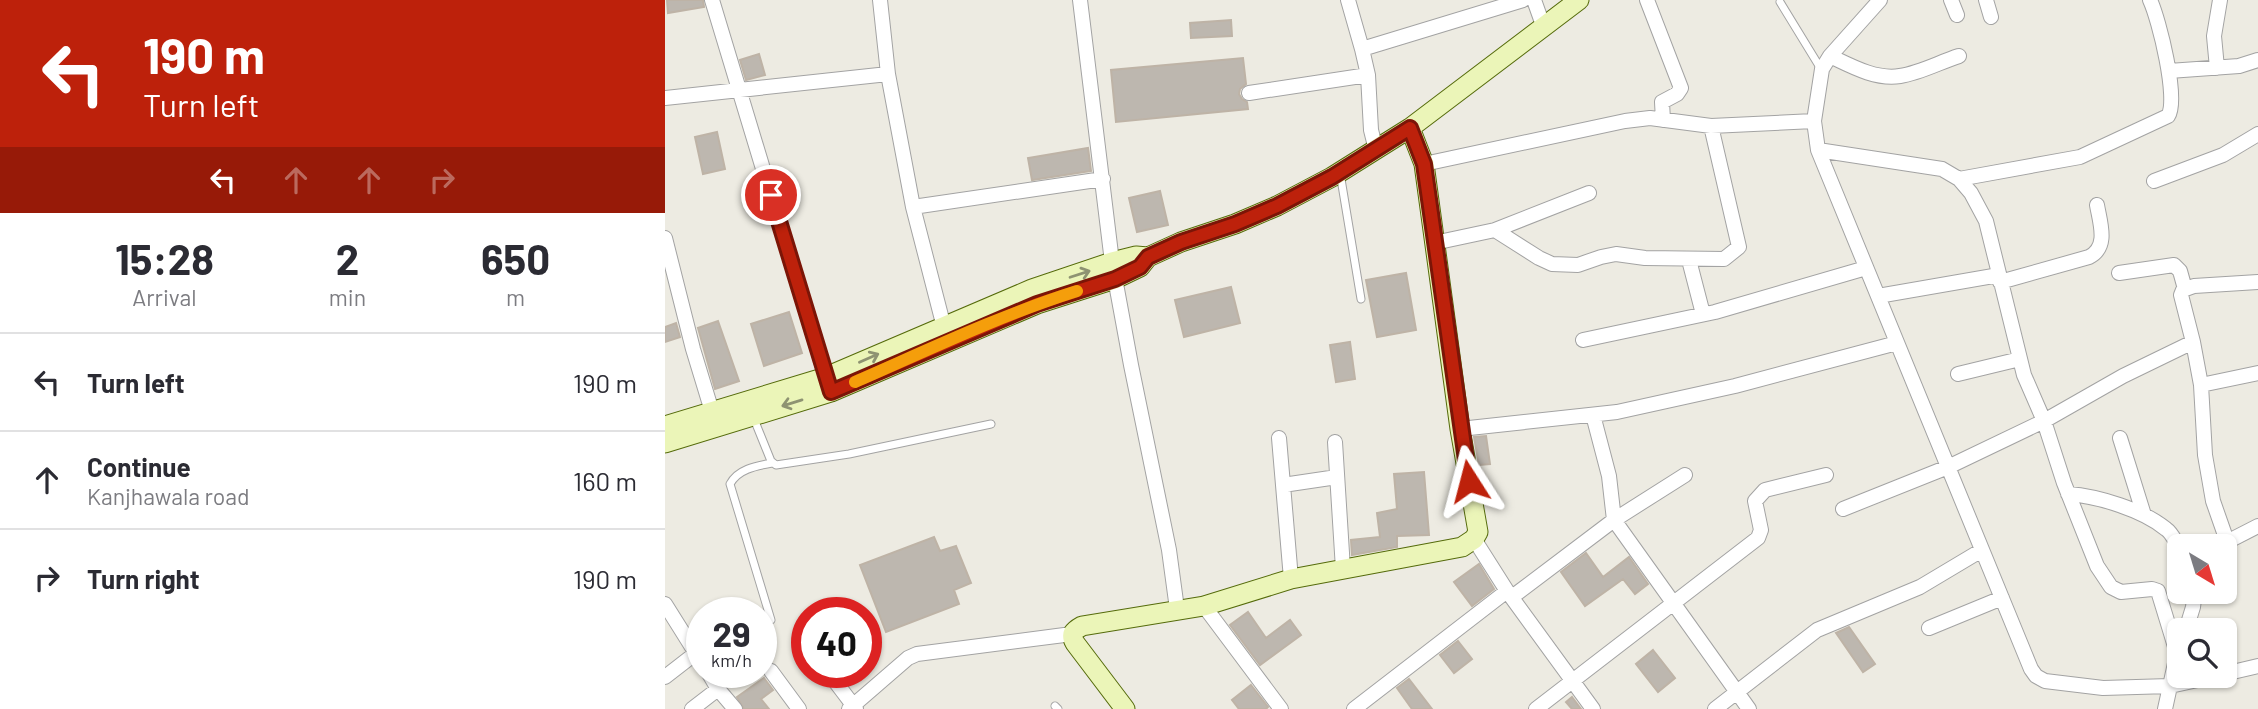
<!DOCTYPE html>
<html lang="en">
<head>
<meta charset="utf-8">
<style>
  :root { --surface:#fff; --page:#f2f2f3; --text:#2b2b33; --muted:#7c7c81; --line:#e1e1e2 }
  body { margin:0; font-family:Barlow,sans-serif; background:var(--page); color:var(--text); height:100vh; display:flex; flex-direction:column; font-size:26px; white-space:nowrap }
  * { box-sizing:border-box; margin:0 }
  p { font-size:23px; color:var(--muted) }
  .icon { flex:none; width:38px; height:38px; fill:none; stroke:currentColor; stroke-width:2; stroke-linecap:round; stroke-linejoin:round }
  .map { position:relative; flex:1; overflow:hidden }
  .panel { display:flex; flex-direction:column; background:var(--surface); width:665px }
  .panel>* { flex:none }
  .banner { background:#bd210b; color:#fff; overflow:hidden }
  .needle { width:46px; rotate:142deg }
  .controls { position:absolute; left:1502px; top:534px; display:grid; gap:14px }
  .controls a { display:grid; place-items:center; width:70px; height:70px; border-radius:10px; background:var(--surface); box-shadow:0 2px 5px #0004; font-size:35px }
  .speed { position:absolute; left:21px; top:597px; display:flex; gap:14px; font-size:35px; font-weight:700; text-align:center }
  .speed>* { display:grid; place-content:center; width:91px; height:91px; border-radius:50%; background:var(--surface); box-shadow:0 2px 5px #0004; line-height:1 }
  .speed small { font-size:18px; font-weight:400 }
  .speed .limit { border:10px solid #d22; background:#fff; color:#111 }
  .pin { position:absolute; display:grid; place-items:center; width:60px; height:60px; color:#fff; margin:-30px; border:4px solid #fff; border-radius:50%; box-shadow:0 2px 7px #0007 }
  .me { position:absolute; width:77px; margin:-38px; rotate:351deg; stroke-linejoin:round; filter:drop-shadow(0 0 5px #0008) }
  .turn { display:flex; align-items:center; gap:24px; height:147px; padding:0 28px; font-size:32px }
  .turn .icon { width:91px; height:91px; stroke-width:2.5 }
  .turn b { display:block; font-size:49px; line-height:60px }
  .lanes { display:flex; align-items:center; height:66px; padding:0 28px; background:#0003; justify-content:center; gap:35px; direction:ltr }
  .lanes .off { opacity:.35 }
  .eta { display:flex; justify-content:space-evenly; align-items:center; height:119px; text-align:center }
  .eta b { font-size:42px; font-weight:700; line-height:49px }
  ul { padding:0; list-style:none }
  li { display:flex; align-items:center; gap:21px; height:98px; padding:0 28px; border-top:2px solid var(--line) }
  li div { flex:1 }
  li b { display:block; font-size:26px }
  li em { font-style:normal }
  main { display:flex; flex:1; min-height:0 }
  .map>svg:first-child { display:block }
  .building { fill:#bdb7af; stroke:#beb3a6; stroke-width:2 }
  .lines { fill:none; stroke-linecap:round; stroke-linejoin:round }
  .lane-casing { stroke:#a3a3a3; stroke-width:9 }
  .street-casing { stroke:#a3a3a3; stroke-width:16 }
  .secondary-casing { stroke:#556b0b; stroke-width:21 }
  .lane { stroke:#fff; stroke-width:7 }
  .street { stroke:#fff; stroke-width:14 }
  .secondary { stroke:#ebf5b8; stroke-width:19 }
  .oneway { stroke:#8e9372 }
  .route-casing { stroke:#7b1507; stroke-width:18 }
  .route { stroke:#bd210b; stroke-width:12 }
  .slow { stroke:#f59e0b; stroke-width:12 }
</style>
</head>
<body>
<main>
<section class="panel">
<div class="banner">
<div class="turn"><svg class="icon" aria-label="left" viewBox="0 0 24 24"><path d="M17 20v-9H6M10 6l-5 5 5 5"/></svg><div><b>190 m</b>Turn left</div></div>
<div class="lanes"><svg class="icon" aria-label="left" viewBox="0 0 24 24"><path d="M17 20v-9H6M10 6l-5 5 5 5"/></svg><svg class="icon off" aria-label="ahead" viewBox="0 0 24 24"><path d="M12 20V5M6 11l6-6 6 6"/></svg><svg class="icon off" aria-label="ahead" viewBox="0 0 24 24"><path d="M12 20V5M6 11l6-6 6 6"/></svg><svg class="icon off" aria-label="right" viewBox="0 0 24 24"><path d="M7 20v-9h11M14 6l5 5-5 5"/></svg></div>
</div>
<div class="eta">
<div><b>15:28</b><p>Arrival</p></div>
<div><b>2</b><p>min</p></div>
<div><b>650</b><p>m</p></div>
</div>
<ul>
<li><svg class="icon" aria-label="left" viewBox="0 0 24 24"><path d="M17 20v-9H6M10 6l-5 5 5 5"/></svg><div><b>Turn left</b></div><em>190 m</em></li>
<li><svg class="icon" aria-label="ahead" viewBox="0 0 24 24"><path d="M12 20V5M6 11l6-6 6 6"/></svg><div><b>Continue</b><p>Kanjhawala road</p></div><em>160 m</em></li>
<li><svg class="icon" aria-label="right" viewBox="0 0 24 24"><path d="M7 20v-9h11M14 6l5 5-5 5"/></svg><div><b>Turn right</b></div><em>190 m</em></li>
</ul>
</section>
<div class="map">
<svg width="1593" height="709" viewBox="0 0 1593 709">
  <rect width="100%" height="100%" fill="#edebe2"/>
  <path class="building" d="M2,0H38L39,7L3,13Z
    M566,20L567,36L526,38L525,23Z
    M94,54L100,75L81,80L75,60Z
    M578,58L581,84L575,89L574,94L577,99L582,102L583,109L451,122L446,70Z
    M52,132L60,169L38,174L30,137Z
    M423,148L426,171L367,180L363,158Z
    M495,191L503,225L472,232L464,198Z
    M741,273L751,330L712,337L701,280Z
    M566,287L575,323L519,337L510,300Z
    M124,312L137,353L99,366L86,324Z
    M53,321L74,381L50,389L33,328Z
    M11,323L15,337L0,342V327Z
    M685,342L690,379L671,382L665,345Z
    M821,436L825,464L814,465L809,437Z
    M759,472L764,535L732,536V547L687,555L686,540L715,537L712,513L732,509L729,474Z
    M269,537L275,551L291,546L306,583L289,590L294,604L221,632L195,565Z
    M921,553L938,577L964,557L983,584L970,594L958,579L920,606L896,572Z
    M814,564L829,589L807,606L789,582Z
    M583,612L601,638L625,620L636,635L595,665L565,625Z
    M1184,627L1210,664L1198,672L1171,633Z
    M793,641L807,659L789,673L775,655Z
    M988,650L1010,678L993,692L971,664Z
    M99,678L108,690L96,699L104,709H79L72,697Z
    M744,679L767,709H747L732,688Z
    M586,685L603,707L601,709H574L567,700Z
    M907,697L916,709H907L901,702Z"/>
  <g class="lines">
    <defs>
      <path id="lane" d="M1115,2L1156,69
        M675,173L696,299
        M89,419L106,461L111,465L184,454L326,424
        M106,620L65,484C73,469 91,466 107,463
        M390,706L393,709"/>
      <path id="street" d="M47,0L163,384
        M215,0L223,74L248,207L281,335
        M415,0L447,262L466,365L504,550L512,609
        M683,0L697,49L858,0
        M869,0L879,28
        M982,0L1016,88L1012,94L997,102L998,120
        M1215,0L1165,56L1157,69L1149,121L1153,150L1366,669L1371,676L1380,681L1438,688L1505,686L1551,676
        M1286,0L1292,15
        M1321,0L1326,17
        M1165,56C1186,66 1211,80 1235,76C1255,73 1275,62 1294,56
        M1552,68L1549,36L1555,0
        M1504,71L1574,66L1593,60
        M703,75L706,130L711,150
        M584,93L703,75L697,49
        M0,98L223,74
        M1153,150L1277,169L1294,179L1306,193L1321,221L1359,375L1379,421L1399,483L1432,566L1446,587L1456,592L1487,589L1493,591L1511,650
        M759,164L960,121L985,118L1046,126L1149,121
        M1294,179L1415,157L1503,116C1514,100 1494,19 1485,0
        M1489,181L1558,155L1593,134
        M248,207L438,179
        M830,230L874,258L887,264L913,265L936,257L951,254L980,258L1059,259L1074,247L1046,126
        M0,238L28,349L49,418
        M769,243L830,230L924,193
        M1024,260L1038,314
        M1454,273L1509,265L1515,271L1520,289
        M1335,282L1424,257C1444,247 1435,223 1432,205
        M1213,296L1334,275
        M918,340L1050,312L1201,268
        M1528,342L1516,295L1518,290L1529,286L1593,282
        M1293,374L1355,359
        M1536,385L1593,373
        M928,415L944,476L949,520L1084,709
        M795,429L952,412L1070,386L1232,343
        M614,438L626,579
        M1455,438L1479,515
        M670,442L678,569
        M618,485L672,477
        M1403,494C1433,496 1478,510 1501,529C1507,533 1510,541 1514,547
        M1178,509L1283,467L1379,421L1458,376L1528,342L1536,385L1540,455L1548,501L1562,541
        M809,539L842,591L928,709
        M1554,546L1593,526
        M847,597L949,520L1020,475
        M0,604L37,663
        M539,606L616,709
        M1264,628L1337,598
        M1521,630L1528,607L1530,592
        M106,671L134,709
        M43,672L53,689L70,709
        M163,672L191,709
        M1559,674L1593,666
        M0,677L31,653
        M27,709L53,689
        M184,709L243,658L252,654L407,634
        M689,709L842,591
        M871,709L1093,538L1096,530L1090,501L1100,490L1161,475
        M1050,709L1152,630L1255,587L1317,550
        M1500,709L1514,645"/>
      <path id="secondary" d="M0,426L161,377L367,289L447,262L471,256L483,257
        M0,443L166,392L372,304L450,279L475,267L483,257L516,242L570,224L612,206L667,177L745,128L914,0
        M460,709L410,643C405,634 408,631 417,626L539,606L626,579L797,547L809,539L813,532L795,429L759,164L745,128"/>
    </defs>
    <use href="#lane" class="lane-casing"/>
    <use href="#street" class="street-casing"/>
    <use href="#secondary" class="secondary-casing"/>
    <use href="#lane" class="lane"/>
    <use href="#street" class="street"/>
    <use href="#secondary" class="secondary"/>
  </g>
  <defs><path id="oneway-shaft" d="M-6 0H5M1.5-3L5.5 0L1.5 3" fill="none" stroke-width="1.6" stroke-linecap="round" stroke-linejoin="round" transform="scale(1.75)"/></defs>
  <g class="oneway">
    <use href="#oneway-shaft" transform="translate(415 274) rotate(-18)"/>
    <use href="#oneway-shaft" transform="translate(204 358) rotate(-24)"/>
    <use href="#oneway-shaft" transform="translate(127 403) rotate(163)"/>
  </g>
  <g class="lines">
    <defs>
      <path id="route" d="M106,195L166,392L372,304L450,279L475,267L483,257L516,242L570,224L612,206L667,177L745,128L759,164L804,481"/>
    </defs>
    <use href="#route" class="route-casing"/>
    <use href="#route" class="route"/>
    <path class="slow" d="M190,382C263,350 336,315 412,291"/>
  </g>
</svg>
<div class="controls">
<a><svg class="needle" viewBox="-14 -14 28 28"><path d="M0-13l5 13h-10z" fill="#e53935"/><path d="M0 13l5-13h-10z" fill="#7c7c81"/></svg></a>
<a><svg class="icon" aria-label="search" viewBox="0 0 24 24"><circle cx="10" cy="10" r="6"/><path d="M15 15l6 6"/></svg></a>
</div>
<div class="speed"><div>29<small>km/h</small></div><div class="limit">40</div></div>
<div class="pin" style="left:106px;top:195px;background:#d93025"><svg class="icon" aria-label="arrive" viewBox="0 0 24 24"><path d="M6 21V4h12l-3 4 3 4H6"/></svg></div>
<svg class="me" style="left:804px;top:481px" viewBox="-20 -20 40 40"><path d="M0-17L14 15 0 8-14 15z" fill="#bd210b" stroke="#fff" stroke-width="4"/></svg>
</div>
</main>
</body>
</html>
